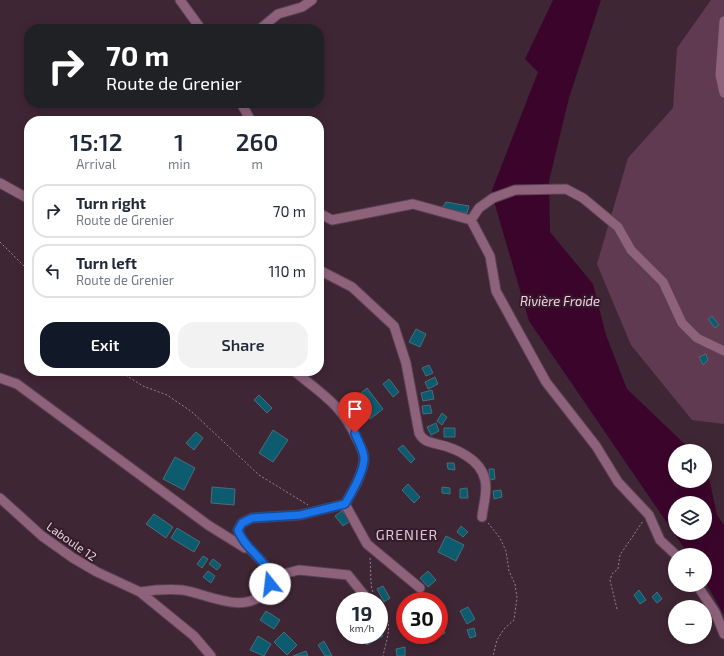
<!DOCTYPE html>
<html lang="en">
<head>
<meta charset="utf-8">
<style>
  :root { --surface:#fff; --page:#f2f2f3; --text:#1f2937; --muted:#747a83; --line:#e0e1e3; --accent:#111827 }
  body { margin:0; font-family:"Exo 2",sans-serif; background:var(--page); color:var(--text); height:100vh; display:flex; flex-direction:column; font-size:15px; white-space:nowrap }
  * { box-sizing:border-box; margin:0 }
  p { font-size:13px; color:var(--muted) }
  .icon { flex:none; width:22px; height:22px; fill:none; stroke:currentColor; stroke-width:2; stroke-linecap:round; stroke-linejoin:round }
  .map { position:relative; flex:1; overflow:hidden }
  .side { position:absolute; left:24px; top:116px; width:300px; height:260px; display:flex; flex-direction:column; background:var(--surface); border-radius:16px; box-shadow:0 2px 10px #0003 }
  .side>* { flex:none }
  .top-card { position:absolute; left:24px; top:24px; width:300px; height:84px; border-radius:16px; box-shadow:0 2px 10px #0003; background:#202124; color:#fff; overflow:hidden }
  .fabs { position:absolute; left:668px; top:444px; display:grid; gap:8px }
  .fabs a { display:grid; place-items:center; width:44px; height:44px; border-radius:50%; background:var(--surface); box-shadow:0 2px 10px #0003; font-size:20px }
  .speed { position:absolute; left:336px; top:592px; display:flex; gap:8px; font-size:20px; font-weight:700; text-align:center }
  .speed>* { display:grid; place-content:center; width:52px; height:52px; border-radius:50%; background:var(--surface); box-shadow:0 2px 10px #0003; line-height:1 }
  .speed small { font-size:10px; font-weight:400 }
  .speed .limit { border:6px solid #d22; background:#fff; color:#111 }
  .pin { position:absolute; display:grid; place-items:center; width:34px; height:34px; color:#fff; margin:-41px -17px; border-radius:50% 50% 50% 0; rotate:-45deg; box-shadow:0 0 4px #0007 }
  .pin .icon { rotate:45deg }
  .me { position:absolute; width:44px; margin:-22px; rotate:344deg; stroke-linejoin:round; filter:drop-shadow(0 0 3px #0008) }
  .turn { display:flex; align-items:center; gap:14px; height:84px; padding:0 16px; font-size:18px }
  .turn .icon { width:52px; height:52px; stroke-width:2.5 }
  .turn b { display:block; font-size:28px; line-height:34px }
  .eta { display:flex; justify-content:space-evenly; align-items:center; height:68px; text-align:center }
  .eta b { font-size:24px; font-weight:600; line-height:28px }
  .action { display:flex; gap:8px; margin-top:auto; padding:8px 16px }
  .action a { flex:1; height:46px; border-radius:16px; background:var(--accent); color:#fff; font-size:16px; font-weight:600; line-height:46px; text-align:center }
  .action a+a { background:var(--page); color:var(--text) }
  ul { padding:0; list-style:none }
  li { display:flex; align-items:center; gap:12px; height:54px; margin:0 8px 6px; padding:0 8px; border:2px solid var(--line); border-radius:16px }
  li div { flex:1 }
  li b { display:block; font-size:15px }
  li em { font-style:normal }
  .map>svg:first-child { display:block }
  .green { fill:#603a51 }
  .water { fill:#3b052b; fill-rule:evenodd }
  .building { fill:#0d5b6e; stroke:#4a6d79 }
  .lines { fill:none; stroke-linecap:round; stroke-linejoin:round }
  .minor-casing { stroke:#594250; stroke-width:11 }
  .path { stroke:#97828e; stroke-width:1; stroke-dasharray:2 2; stroke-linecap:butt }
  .minor { stroke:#8f627c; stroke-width:9 }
  .route-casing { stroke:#114b97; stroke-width:10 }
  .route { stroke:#1a73e8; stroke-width:7 }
  .labels { text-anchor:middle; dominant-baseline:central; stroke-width:4; stroke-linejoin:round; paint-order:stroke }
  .street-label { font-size:12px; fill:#e3d2db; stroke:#341c2b }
  .water-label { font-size:13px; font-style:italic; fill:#f7d2e7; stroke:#341c2b }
  .quarter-label { font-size:14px; letter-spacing:1px; fill:#e6c5d7; stroke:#341c2b }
</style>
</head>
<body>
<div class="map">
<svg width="724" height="656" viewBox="0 0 724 656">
  <rect width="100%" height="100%" fill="#3f2635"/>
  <path class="green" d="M711,0H724V424L692,420L631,345L597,264L628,158L673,108L677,48Z"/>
  <path class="water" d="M553,0H601L569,98L549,181L550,232L593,284L606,335L627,389L692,451H675V481H705L706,464L717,515L724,525V615L705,581V555H689L529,321L493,198L492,190L538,72L525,59ZM675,503H705V533H675Z"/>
  <path class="building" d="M446,202L469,206L467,213L442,208Z
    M712,316L719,325L715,328L708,319Z
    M416,329L426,334L420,347L409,342Z
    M706,354L708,360L703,365L699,357Z
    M429,365L433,373L426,376L422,368Z
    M435,377L438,384L428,389L425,382Z
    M389,379L399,392L393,397L383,384Z
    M367,388L383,409L370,419L354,399Z
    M432,390L434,399L423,401L421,393Z
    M259,395L272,408L267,413L254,400Z
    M430,405L432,413L423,414L422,406Z
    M442,413L447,417L442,425L437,421Z
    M436,423L439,431L431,435L427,427Z
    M444,428H455V437H444Z
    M273,430L288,440L273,462L259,453Z
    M196,432L203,438L194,450L186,443Z
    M403,445L415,459L411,463L398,449Z
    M175,457L195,468L184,490L163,479Z
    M447,463H454L455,470L448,469Z
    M489,469H494L495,479L490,480Z
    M408,484L420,497L414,503L402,490Z
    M212,487L235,489L234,505L211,503Z
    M442,487L450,488V494L442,493Z
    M467,488L468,498H460V489Z
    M501,490L502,497L494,499L493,491Z
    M342,511L350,521L343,526L335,516Z
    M154,514L173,527L166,538L146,524Z
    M461,526L468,532L463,537L457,532Z
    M177,528L200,542L194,552L171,538Z
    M446,536L464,545L456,561L438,552Z
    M203,556L208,559L202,568L197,564Z
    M213,559L221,565L217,570L209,564Z
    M208,571L215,576L211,583L203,577Z
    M428,571L436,580L428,587L420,578Z
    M383,586L390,598L384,602L377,589Z
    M639,590L646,600L640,604L634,595Z
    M419,592L424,601H411L409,598Z
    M657,592L662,599L657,603L652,597Z
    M468,607L475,619L467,624L460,611Z
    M266,611L280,620L274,629L260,620Z
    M439,622L445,633L437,637L436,635H439Z
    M474,628L476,636L470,638L467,630Z
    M379,629L383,636L367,645L362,635H379Z
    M284,632L297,645L287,655L274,642Z
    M258,636L271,644L264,656L250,650Z
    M324,641L332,656H325L318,645Z
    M405,647V656H397L396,649Z
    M306,651L308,656H293Z"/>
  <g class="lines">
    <defs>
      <path id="minor" d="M180,0L201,29
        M724,21L720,75L724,93
        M260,29L278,14L302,7L312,0
        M241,103L251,121
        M0,183L29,199
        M319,213L332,220L413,204L471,220L479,208L493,198L515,190L566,189L583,198L618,227L631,250L663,282L682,323L697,338L724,351
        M471,220L490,256L496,291L546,382L596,446L618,482L649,515L660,540L676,555
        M319,270L352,287L394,326L406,363L419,433C423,441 429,442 437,444C455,448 481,459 485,480C488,491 483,506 482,517
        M0,378L17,384L208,525L245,548
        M0,498L42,536L73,558L97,572L140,592L194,636L211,656
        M345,504L367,544L420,588
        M271,577L299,570L348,575L369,601
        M697,585L715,612L724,634
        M140,592C154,590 168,589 182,590C206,593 246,617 266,590C269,586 271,582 270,577C267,559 243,549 238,530L242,523L252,518L300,515L345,504C352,492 363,474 364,459C364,452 360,445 357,439C342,405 322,394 294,371"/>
    </defs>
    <use href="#minor" class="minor-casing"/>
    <path class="path" d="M0,242L29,271
      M119,371L143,386L167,395L192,412L259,475L308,505
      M488,523L500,538L506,551L509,571L515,584L517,598L514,620L504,629L497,640L493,656
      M370,558C371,565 370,588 373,592
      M379,602C394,626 388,632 383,656
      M617,609L610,580L612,574L618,569L620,555L643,521"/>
    <use href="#minor" class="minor"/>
  </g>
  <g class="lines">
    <defs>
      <path id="route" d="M270,584C272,561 244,550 238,530L242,523L252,518L300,515L345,504C351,494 365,470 364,457C363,449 358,441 355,433"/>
    </defs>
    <use href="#route" class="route-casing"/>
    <use href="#route" class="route"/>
  </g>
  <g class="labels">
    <g class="street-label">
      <text transform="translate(72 541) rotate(35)">Laboule 12</text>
    </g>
    <g class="water-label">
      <text x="560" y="301">Rivière Froide</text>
    </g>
    <g class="quarter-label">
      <text x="407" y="534">GRENIER</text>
    </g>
  </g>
</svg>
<div class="fabs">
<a><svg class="icon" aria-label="sound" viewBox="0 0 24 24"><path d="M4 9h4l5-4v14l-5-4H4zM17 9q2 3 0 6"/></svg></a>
<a><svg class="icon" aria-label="layers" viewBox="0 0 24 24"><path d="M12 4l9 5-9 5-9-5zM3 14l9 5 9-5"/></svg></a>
<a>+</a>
<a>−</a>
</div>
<div class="speed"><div>19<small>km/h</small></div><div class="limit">30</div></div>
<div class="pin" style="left:355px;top:433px;background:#d93025"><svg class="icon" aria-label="arrive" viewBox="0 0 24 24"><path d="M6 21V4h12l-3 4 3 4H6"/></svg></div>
<svg class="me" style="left:270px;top:584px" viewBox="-20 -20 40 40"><circle r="19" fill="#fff"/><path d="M0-13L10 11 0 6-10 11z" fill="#1a73e8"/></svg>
<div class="top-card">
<div class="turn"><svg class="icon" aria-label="right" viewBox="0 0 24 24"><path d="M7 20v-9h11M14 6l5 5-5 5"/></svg><div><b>70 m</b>Route de Grenier</div></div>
</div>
<section class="side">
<div class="eta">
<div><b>15:12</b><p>Arrival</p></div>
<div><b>1</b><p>min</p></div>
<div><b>260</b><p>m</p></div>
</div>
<ul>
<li><svg class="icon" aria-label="right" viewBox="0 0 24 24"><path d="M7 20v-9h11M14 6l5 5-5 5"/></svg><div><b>Turn right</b><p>Route de Grenier</p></div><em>70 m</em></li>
<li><svg class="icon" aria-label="left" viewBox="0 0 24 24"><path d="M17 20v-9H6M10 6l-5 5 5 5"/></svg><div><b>Turn left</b><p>Route de Grenier</p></div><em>110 m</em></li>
</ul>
<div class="action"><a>Exit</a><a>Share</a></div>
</section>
</div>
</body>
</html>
